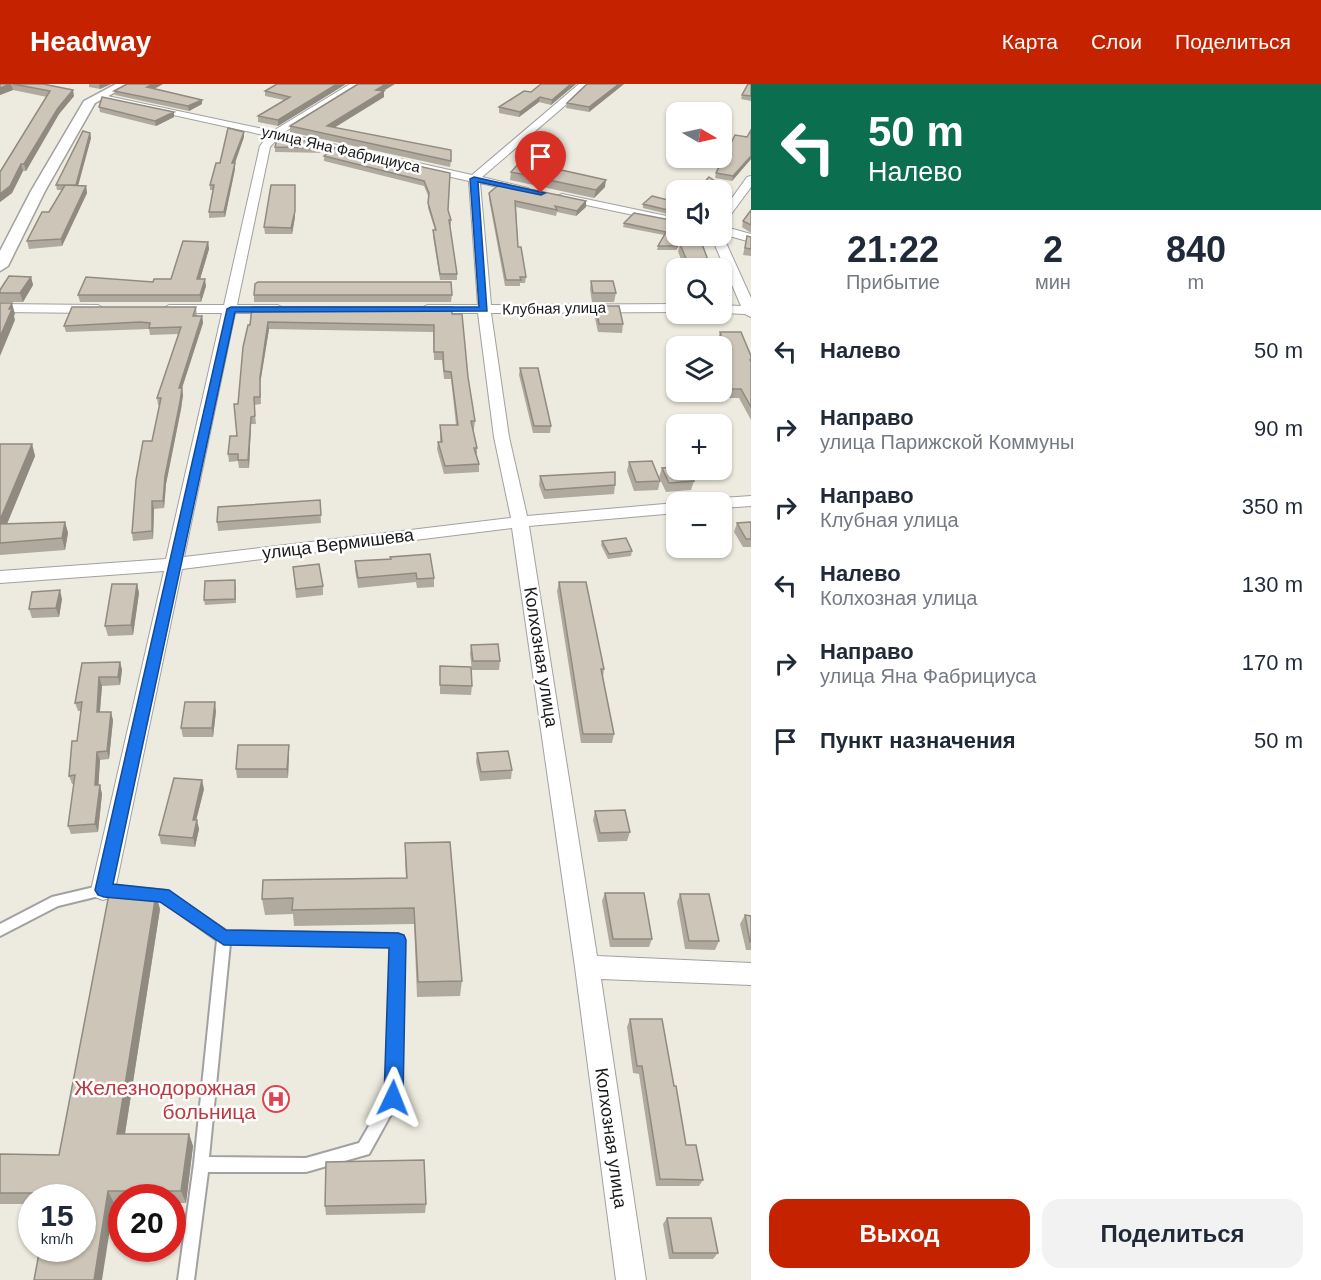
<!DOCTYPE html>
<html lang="ru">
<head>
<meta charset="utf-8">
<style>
  :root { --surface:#fff; --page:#f2f2f3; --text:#1f2937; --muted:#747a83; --accent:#c52300 }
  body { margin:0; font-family:Helvetica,sans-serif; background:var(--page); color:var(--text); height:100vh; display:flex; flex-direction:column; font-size:22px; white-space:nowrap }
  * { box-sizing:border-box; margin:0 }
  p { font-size:20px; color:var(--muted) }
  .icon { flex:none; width:33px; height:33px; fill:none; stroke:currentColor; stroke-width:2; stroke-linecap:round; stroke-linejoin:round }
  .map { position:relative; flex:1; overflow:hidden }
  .details { display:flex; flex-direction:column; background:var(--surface); width:570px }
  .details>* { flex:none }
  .top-card { background:#0b6e4f; color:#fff; overflow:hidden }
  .needle { width:39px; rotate:99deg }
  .buttons { position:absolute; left:666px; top:18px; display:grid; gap:12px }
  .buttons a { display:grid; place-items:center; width:66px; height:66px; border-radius:12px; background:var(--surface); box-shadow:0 2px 4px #0004; font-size:30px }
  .speed { position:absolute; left:18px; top:1100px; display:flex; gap:12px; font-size:30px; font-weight:700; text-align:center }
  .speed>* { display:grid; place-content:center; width:78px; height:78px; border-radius:50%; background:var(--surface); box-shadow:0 2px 4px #0004; line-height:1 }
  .speed small { font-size:15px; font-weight:400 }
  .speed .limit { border:9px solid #d22; background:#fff; color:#111 }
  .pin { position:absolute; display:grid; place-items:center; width:51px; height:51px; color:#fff; margin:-62px -26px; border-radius:50% 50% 50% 0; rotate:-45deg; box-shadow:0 0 6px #0007 }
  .pin .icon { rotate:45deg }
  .me { position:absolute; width:66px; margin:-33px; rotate:2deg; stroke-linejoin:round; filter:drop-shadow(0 0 4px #0008) }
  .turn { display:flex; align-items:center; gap:21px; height:126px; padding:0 18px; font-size:27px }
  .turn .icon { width:78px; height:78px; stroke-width:2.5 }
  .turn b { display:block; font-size:42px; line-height:51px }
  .eta { display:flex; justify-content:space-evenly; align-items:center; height:102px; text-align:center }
  .eta b { font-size:36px; font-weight:600; line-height:42px }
  .button { display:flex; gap:12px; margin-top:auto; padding:12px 18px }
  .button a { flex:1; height:69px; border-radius:18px; background:var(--accent); color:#fff; font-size:24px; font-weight:600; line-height:69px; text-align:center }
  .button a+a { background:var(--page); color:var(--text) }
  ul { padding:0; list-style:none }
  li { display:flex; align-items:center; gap:18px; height:78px; padding:0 18px }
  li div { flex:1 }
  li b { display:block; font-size:22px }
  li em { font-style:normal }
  header { display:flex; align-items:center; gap:36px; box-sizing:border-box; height:84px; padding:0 30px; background:var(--accent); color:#fff }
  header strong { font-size:28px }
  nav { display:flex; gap:33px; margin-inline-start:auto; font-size:21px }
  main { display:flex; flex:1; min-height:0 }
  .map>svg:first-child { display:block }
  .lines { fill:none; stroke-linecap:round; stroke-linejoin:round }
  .service-casing { stroke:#a1a1a1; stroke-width:4 }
  .minor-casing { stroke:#a1a1a1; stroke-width:2 }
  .tertiary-casing { stroke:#a1a1a1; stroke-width:3 }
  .service { fill:#fff; fill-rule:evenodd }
  .minor { fill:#fff; fill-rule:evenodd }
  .tertiary { fill:#fff; fill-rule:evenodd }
  .wall { fill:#b0a99e }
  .shaded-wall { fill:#908a81 }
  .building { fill:#cdc5b8; stroke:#908a81; stroke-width:1.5 }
  .route { fill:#1a73e8; stroke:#114b97; stroke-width:1.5 }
  .labels { text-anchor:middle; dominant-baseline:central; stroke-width:5; stroke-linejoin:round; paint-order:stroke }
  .far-street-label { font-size:15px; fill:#1a1a1a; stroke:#fff }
  .street-label { font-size:18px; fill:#1a1a1a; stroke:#fff }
  .near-health-label { font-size:21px; fill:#be3a42; stroke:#fff; text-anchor:end }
</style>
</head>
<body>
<header>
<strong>Headway</strong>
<nav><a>Карта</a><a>Слои</a><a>Поделиться</a></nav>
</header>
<main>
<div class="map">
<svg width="751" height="1196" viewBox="0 0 751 1196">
  <rect width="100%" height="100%" fill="#edebdf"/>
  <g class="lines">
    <defs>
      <path id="service" d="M103,801L167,807L226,847L398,850L403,852L404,856L400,1014L369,1070L306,1088H208L194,1196H178L194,1080L217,856L161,816L103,811L58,822L0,852V840L52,813ZM230,859L391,862L386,1013L359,1059L306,1074L209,1073Z"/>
      <path id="minor" d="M350,0H362L283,49L472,91L579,0H590L482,93L528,104L530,106L524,109L480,99L491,221L676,220V228L491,229L509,353L527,432L676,419V429L529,442L597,872L751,879V901L601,895L646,1196H616L575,883L512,444L182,485L115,806L111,813L103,816L95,813L91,806L164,487L0,499V487L166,475L222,229H169L162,225L169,221H224L260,62L268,52L101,15L98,14V10L273,47ZM278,54L469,97L478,221H427L420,225L427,229H478L494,353L511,434L184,473L235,229H278L285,225L278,221H237L270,63Z
        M751,92V103L726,137L722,138V128L747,93Z
        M562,110L676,134V140L558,115L556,113Z
        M722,142L751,150V158L722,150Z
        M722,150L751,214V233L745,230L722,229V221L741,222L711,152Z
        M0,220L98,221L105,225L98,229L0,228Z
        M751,412V422L722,424V418H714L722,414Z"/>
      <path id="tertiary" d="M116,0H131L95,19L45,107L8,182L0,187V167L31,107L84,17Z"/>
    </defs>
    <use href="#service" class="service-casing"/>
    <use href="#minor" class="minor-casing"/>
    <use href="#tertiary" class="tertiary-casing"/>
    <use href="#service" class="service"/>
    <use href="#minor" class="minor"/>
    <use href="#tertiary" class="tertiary"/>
  </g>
  <path class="wall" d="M0,0H43L74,12L59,30L26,87H23L12,109L0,118V88L47,13L13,6L0,11Z
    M89,0H111L100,5L89,3Z
    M127,0H163L154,5L202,16V20L189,27L115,11L114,7Z
    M346,0L278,42L258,38V32L284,16L265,12V7Z
    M395,0L383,7L384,13L334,44L451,77L450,83L290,48V42Z
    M541,0H576L551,21L539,18L519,33L499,29V23L531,8Z
    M587,0H624L589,28L566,24L567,19Z
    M751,0V17L741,15L742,11Z
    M99,23L174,28V33L156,42L100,28Z
    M751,46V75L732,97L715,94L716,89L747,53Z
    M90,49L91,54L78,101L86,102L87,109L62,162L29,165L27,157L49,128L62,106H57L56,101Z
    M278,52L450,89L448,126L451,136V141H450L457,190V196H440L433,152V146H435L428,124L429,114L424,102L324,77V72L328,69L275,68V63Z
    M244,53L234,79L235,85L225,133L209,134V128L213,106H210V101L220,79Z
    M511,88L605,103L594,114L510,96Z
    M295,101V133L292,150H265L264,143Z
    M489,109L586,123L576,132L557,128L556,132L516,123L518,163L526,193L525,199H520V202H505L489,115Z
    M676,118V132L643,124V120Z
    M751,126V149L742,143L743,137Z
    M676,137V152H685L676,166H657L658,162L664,151L623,143L624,139Z
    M747,152L751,153V172L743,171Z
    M208,158L209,165L200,195L206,202L201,218H80L78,211L171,195Z
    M680,160L711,184H685L678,168Z
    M31,193L33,201L23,218H0V206Z
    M591,197L616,209L614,218H592L590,205Z
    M254,211H452L451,218H254Z
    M596,222L623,240L622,249L598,248L594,230Z
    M196,223L197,232H202L203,239L182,304L183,311L181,325L166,400L164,424L154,425L153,455L133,457L132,449L160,321H158L157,314L179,250L150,251L149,245L66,248L64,242Z
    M252,223L452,230L468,293L475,337L474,345H473L477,364V372L479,380V388L444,390L437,365L438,358H440V341H456L451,295H444L442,276H434L433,248L269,245L260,300L261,320L254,321L256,340H251L249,384H239L238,377L229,378L228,370L237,352L238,320Z
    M720,248L751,272V336L739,314H728L722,300V262H720L718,255Z
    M520,284L551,342L550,349H533L519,291Z
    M0,360H32L35,372L7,440L65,438L68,449L65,466L0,471Z
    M629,378L660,397L658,406L634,407L627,387Z
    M662,384L694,397L691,406L666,408L659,393Z
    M540,392L615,401L614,410L544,415L539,401Z
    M320,416L321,439L218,447L217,438Z
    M751,438V463H743L734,448L737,439Z
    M602,457L632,467L631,472L608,475L601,461Z
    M390,475L434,494V503L417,504L416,498L358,504L355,486V477Z
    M293,483L323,502V511L296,514Z
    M559,498L604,585L603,593L614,650L612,659H581L557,507Z
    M137,500L139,509L133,551L108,552L105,542Z
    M236,501V519L205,521L204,516Z
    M62,515L59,533L32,534L29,525Z
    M471,561L500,577L499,586H472L470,570Z
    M120,578L122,586L120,601L102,602L100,628L113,636L109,675L100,676L98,701L102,710L98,748L71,750L68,742L74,700H72L69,692L77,657L81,627H78L75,619L82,579Z
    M440,582L472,602L471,611L440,610Z
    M216,627L213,653H183L181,644Z
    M477,669L512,686L511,695L480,697L476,678Z
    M289,670L288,694H237L236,685Z
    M204,705L196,736L199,745L195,763L161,760L159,751Z
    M595,727L630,748L627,757L598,758L593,736Z
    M405,759L462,897L460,912L417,913L414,840L294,842L293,830L265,831L262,815L406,794L405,776Z
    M605,809L652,855L649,863H610L602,817Z
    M680,810L719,857L715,866L685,865L677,818Z
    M160,825L125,1050H189L193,1062L186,1119H172V1113H122V1119H114L82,1113H32V1120H0V1070L59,1071Z
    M745,831L751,832V866H746L740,840Z
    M630,935L674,1002L686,1061L703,1096L699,1102H656L639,990L633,989L627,943Z
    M426,1120L425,1129L326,1131L325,1122Z
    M667,1134L718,1169L713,1175H669L663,1140Z"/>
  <path class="shaded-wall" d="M11,0L13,6L0,11V4Z
    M100,0H111L100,5L99,1Z
    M154,0H163L148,8L147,3Z
    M337,0H346L278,42V36Z
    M386,0H395L376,11V6Z
    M571,0H576L551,21L552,16Z
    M619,0H624L589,28V23Z
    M73,6L74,12L59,30L26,87L24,80L58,24Z
    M384,7V13L327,48V42Z
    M540,13L539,18L519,33L520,28Z
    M202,16V20L189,27L188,22Z
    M174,28V33L156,42L155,37Z
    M244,48V53L233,85L232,79Z
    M90,49L91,54L77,106L76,101Z
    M751,72V75L732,97L733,92Z
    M235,79V85L225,133L224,128Z
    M21,80L23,87L12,109L0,118V110Z
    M606,96L605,103L594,114L596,106Z
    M295,101V133L292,150L291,144Z
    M86,102L87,109L62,162L61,155Z
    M586,117V123L576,132L577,127Z
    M683,152H685L676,166L677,162Z
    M208,158L209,165L198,202L197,195Z
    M31,193L33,201L23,218L20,209Z
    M205,195L206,202L201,218L200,211Z
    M12,219L15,230L14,232L15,236L0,272V253L9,225Z
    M202,232L203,239L182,304L183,311L181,325L166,400L164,424L163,417L165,392L179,304Z
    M268,238L269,245L260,300L261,320L260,293Z
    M251,333V340L249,384L248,376Z
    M32,360L35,372L2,452L0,446V436Z
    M152,417L154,425L153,455L152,447Z
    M65,438L68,449L65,466L62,454Z
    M137,500L139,509L133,551L131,541Z
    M60,506L62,515L59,533L56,524Z
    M120,578L122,586L120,601L118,593Z
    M99,593L102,602L99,637L97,628Z
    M215,618L216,627L213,653L212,644Z
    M111,628L113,636L109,675L107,667Z
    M289,661V670L288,694L287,685Z
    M97,668L100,676L98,710L95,701Z
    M202,696L204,705L194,745L193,736Z
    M100,701L102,710L98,748L95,740Z
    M197,736L199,745L195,763L193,754Z
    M156,810L160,825L123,1062L117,1050Z
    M189,1050L193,1062L186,1119L181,1107Z
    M108,1107L114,1119L102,1196H94Z"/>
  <path class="building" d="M0,0H10L0,4Z
    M13,0H43L73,6L58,24L24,80H21L10,102L0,110V88L50,7Z
    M127,0H154L147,3L202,16L188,22L114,7Z
    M277,0H337L278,36L258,32L290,13L265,7Z
    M358,0H386L376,6L384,7L327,42L451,66V77L290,42Z
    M541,0H571L552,16L540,13L520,28L499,23L524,7L531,8Z
    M587,0H619L589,23L567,19Z
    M748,0H751V12L742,11Z
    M102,13L174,28L155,37L99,23Z
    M228,44L244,48L232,79H235L224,128H209L214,101H210L216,79H220Z
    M751,46V72L733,92L716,89L735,51L747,53Z
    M83,47L90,49L76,101H56Z
    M278,51L450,89L448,126L451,136H449L457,190H440L433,146H436L428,119L429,109L424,97L324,72L335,64L275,63Z
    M521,77L606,96L596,106L511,88Z
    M709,93L715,97L710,106H697Z
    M501,99L586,117L577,127L555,122L557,126L515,117L518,163H521L526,193H520L521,196H506L489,109Z
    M65,101L86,102L61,155L27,157L42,128H49Z
    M271,101H295V127L291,144L264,143Z
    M652,112L676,118V128L643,120Z
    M751,126V141L743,137Z
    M634,129L676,137V152H683L677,162H658L666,148L624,139Z
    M747,152L751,153V165L745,164Z
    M183,157L208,158L197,195H205L200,211H78L86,193L153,198L154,195H171Z
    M680,160H702L711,184H690Z
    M9,192L31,193L20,209H0V206Z
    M591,197H613L616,209H593Z
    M258,198H451L452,211H254L255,200Z
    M0,219H12L9,225H12L0,253Z
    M596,222H619L623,240H599Z
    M72,223H196L193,232H202L179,304H182L180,318L165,392L163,417H152V447L132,449L136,396L143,357H152L161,314H157L181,243L149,244L150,239L140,238L64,242Z
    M252,223H452V230H462L468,293L475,337H471L477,364H474L479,380L445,382L438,358H442L440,341H458L451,288L444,287L443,268H434V241L268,238L260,293V313H254L255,332L251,333L248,376H238V370H228L230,352H237L234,320H238L243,263L248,241H250Z
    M720,248H741L751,272V276H750L751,278V323L741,305H730L722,287V267H726Z
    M520,284H538L551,342H534Z
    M0,360H32L0,436Z
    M652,377L660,397L636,398L629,378Z
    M676,383V386H688L694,397L669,399L662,384Z
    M615,388V401L545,406L540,392Z
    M320,416L321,431L217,438L218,423Z
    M65,438L62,454L0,459V440Z
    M751,438V455H746L737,439Z
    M626,454L632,467L609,470L602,457Z
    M430,470L434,494L417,495L416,489L358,494L355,477L391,475L390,473Z
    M319,480L323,502L296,505L293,483Z
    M235,496V515L204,516L205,497Z
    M559,498H586L604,585H601L614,650H583Z
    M112,500H137L131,541L105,542Z
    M60,506L56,524L29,525L32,508Z
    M498,560L500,577H473L471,561Z
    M120,578L118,593H99L97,628H111L107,667L97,668L95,701H100L95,740L68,742L75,691L69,692L72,657H77L82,618L75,619L82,579Z
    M440,582L471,583L472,602L440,601Z
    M185,618H215L212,644H181Z
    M238,661H289L287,685H236Z
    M508,667L512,686L481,688L477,669Z
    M174,694L202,696L193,736H197L193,754L159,751Z
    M625,726L630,748L600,749L595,727Z
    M450,758L462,897L418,898L414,824L292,826L293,814L262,815L263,796L407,794L405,759Z
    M605,809H644L652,855H613Z
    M109,810H156L117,1050H189L181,1107H108L94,1196H34L40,1164H82V1113H50L51,1109H0V1070L59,1071Z
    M680,810H709L719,857H689Z
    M745,831L751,832V858H750Z
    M630,935H662L674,1002H676L686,1061H696L703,1096L660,1095L642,982H637Z
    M424,1076L426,1120L325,1122L326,1078Z
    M667,1134H711L718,1169H673Z"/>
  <path class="route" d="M474,93L545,109L541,111L478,98L487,227L235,228L113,800L169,806L226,846L398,849L404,851L406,856L403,1014L400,1020L393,1023L387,1020L384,1014L389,864L224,861L160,818L104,813L98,811L95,806L227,225L231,223H479L470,95Z"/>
  <defs>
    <symbol id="hospital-ring" viewBox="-11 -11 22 22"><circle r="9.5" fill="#fff" stroke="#e0444e" stroke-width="1.5"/><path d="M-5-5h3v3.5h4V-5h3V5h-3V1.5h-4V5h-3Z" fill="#e0444e"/></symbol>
  </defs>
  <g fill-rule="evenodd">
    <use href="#hospital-ring" x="261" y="1000" width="30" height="30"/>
  </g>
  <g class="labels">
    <g class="far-street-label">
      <text transform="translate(341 65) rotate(13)">улица Яна Фабрициуса</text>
      <text transform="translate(554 224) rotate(-1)">Клубная улица</text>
    </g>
    <g class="street-label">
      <text transform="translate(338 460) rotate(-7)">улица Вермишева</text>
      <text transform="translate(541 573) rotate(81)">Колхозная улица</text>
      <text transform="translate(611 1054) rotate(82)">Колхозная улица</text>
    </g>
    <g class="near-health-label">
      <text x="256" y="1003">Железнодорожная<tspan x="256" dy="24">больница</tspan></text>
    </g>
  </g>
</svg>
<div class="buttons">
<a><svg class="needle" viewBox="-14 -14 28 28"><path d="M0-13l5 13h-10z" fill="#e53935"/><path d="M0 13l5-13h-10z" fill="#747a83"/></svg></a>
<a><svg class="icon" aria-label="sound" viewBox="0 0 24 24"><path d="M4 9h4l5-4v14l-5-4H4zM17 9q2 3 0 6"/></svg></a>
<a><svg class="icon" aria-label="search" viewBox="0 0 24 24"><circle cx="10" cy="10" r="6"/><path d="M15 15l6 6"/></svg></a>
<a><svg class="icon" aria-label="layers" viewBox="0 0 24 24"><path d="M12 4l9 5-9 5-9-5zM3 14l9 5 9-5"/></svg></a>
<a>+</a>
<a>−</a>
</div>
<div class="speed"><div>15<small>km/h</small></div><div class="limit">20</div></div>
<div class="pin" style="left:541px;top:109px;background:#d93025"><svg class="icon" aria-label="arrive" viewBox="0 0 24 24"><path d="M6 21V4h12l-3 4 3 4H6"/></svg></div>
<svg class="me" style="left:393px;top:1014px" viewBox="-20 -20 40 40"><path d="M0-17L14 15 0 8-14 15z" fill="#1a73e8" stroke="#fff" stroke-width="4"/></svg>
</div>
<section class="details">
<div class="top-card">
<div class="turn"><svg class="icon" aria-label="left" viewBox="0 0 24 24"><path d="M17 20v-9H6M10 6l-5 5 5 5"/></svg><div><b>50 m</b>Налево</div></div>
</div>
<div class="eta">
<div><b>21:22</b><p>Прибытие</p></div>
<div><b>2</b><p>мин</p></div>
<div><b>840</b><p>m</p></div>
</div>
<ul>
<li><svg class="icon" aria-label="left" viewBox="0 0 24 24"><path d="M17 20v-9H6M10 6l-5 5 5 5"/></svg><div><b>Налево</b></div><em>50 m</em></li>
<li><svg class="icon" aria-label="right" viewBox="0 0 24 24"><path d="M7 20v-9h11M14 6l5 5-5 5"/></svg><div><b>Направо</b><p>улица Парижской Коммуны</p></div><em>90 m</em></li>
<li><svg class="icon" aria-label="right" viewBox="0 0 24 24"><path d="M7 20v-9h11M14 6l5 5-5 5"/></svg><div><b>Направо</b><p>Клубная улица</p></div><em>350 m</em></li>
<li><svg class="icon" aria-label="left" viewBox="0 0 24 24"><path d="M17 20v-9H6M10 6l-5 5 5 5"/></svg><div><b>Налево</b><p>Колхозная улица</p></div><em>130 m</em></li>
<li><svg class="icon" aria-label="right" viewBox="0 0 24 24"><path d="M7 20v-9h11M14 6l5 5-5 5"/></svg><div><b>Направо</b><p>улица Яна Фабрициуса</p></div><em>170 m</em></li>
<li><svg class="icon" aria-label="arrive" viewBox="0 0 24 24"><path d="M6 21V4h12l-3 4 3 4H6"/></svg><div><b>Пункт назначения</b></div><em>50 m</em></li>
</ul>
<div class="button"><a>Выход</a><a>Поделиться</a></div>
</section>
</main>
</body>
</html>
